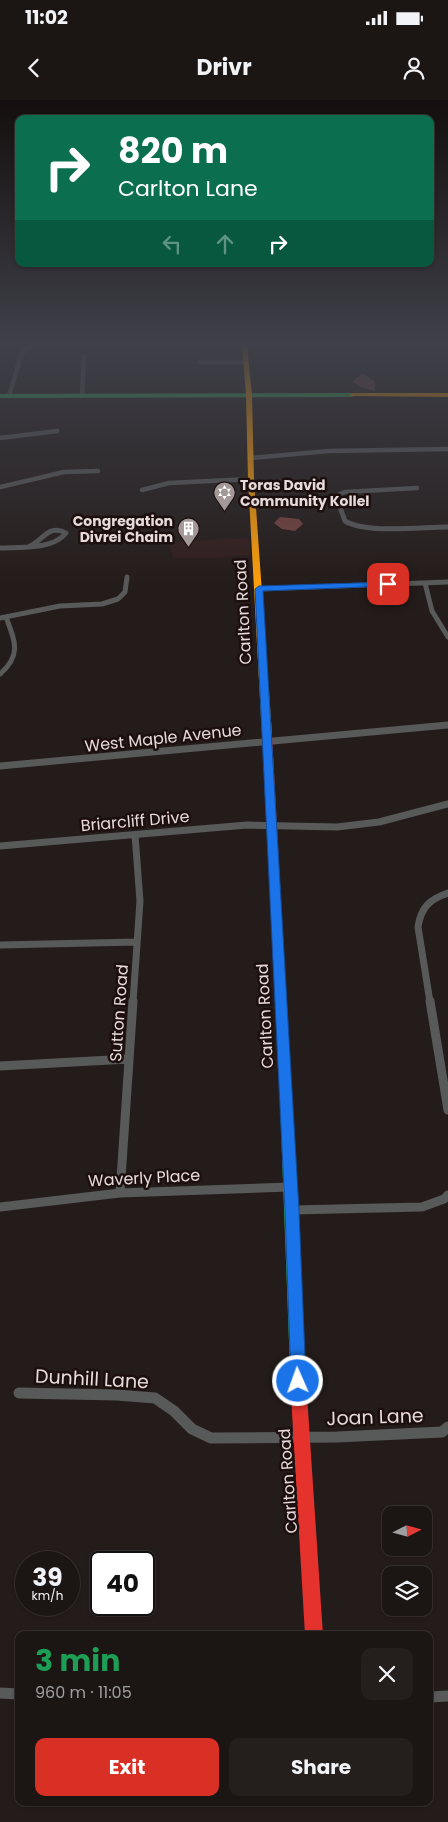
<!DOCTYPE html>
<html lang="en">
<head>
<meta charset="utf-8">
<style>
  :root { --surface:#1b1514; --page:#241e1d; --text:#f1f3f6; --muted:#a09fa0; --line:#393434; --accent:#d93025 }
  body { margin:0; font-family:Poppins,sans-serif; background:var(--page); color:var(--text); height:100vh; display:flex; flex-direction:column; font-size:19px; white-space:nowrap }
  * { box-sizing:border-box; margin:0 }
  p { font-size:16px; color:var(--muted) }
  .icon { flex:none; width:28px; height:28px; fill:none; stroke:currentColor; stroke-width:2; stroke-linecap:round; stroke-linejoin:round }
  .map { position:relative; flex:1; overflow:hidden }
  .details { position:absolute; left:15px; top:1531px; width:418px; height:175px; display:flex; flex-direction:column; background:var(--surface); border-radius:10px; box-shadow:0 1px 4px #0004,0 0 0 1px var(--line) }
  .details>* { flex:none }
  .banner { position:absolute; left:15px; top:15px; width:419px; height:152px; border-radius:10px; box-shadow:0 1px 4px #0004,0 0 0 1px var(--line); background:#0b6e4f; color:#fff; overflow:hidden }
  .needle { width:32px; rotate:84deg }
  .buttons { position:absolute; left:382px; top:1406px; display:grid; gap:10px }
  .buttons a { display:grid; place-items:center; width:50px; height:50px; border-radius:10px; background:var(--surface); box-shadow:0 1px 4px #0004,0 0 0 1px var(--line); font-size:25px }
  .speed { position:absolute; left:15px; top:1451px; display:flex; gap:10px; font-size:25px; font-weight:700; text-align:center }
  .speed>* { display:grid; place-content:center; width:65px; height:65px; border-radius:50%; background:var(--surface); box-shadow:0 1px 4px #0004,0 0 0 1px var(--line); line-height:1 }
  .speed small { font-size:12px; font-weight:400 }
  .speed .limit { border:2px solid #111; border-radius:8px; background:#fff; color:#111 }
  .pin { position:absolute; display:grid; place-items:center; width:42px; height:42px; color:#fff; margin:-21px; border-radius:10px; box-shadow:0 2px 8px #0006 }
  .me { position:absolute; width:55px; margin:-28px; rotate:358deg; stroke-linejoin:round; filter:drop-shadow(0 0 4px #0008) }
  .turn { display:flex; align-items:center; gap:18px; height:105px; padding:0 20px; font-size:22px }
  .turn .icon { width:65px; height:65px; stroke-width:2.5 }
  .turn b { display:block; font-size:35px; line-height:42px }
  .lanes { display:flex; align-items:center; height:48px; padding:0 20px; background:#0003; justify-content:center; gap:25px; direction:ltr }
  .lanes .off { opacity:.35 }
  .round { display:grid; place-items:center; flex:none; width:52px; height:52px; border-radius:10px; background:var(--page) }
  .headline { display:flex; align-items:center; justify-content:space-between; height:85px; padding:0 20px }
  h1 { font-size:30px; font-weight:700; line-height:38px; color:#1e9e55 }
  .primary-button { display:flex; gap:10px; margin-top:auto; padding:10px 20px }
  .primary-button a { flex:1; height:58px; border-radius:10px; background:var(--accent); color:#fff; font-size:20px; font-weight:700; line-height:58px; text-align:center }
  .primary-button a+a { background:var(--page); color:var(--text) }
  .status { display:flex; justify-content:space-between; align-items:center; height:35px; padding:0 25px; background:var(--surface); direction:ltr }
  .status svg { height:14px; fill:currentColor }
  header { display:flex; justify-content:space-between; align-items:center; height:65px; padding:0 20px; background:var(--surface); font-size:22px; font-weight:700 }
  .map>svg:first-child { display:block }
  .built { fill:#321e1d }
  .water { fill:#764240 }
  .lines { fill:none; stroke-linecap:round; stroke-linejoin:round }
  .street-far4 { stroke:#585959; stroke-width:4.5 }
  .street-far3 { stroke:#585959; stroke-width:5 }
  .street-far2 { stroke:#585959; stroke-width:7 }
  .street-far1 { stroke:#585959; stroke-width:9 }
  .street { stroke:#585959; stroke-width:11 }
  .fast { fill:#30b455; fill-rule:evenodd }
  .slow { fill:#ff9f0a; fill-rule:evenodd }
  .jam { fill:#e5322d; fill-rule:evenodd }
  .route { fill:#1a73e8; stroke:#114b97 }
  .labels { text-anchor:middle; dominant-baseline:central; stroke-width:5; stroke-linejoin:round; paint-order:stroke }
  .far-poi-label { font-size:14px; font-weight:bold; fill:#e6dbda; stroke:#1d0f0e; text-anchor:start }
  .street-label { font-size:16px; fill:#e6dbda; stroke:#1d0f0e }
  .near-street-label { font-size:19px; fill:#e6dbda; stroke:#1d0f0e }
</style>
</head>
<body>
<div class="status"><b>11:02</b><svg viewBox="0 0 49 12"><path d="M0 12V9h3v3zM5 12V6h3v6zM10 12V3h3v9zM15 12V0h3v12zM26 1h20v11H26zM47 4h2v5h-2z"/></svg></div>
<header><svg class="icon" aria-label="back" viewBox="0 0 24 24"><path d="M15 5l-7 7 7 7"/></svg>Drivr<svg class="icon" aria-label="person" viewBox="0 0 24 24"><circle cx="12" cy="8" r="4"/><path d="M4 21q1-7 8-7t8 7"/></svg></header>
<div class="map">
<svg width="448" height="1722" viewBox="0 0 448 1722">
  <rect width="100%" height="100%" fill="#241c1a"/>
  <path class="built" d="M249,438L250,455L217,458H173L169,442Z"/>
  <path class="water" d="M363,273L375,282V291L363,288L352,282Z
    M280,417L299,419L303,424L295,431L282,429L274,423Z"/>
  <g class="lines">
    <path class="street-far4" d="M199,262H245
      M9,296L21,256L25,250L35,245
      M82,296L84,256
      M0,338L57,331
      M251,358L329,351L448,349
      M0,387L64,372L98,371
      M142,390L169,383L251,379
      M341,411L340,394L345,392L417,388"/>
    <path class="street-far3" d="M341,410L345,421C367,434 421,427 448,427
      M0,448C19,447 53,450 66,433C49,424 44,439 30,446
      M425,483L432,511L448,537
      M259,489L448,482
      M0,518L60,506L102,504L118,499L125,492L127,477
      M0,574C22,555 15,541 6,517
      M442,625H448"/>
    <path class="street-far2" d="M0,666L448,625
      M0,746L247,725L337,727L379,722L448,704
      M0,845L137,842
      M133,902L140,801L135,735
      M430,902L418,827C421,807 430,799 448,793"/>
    <path class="street-far1" d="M430,901L448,1010
      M0,966L129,959
      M120,1093L133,901
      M0,1107L120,1093L290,1087
      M292,1110L422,1107L444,1099L448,1095"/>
    <path class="street" d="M19,1293L117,1295L155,1298L174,1311L192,1329L211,1338L337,1337L442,1332L448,1327
      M0,1593L19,1594
      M429,1597L448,1596"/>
    <path class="fast" d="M0,294L352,293L355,295L352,297L0,298Z
      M286,997L290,998L292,1002L307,1295L304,1300L299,1303L294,1300L291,1295L280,1002L282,998Z"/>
    <path class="slow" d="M242,245H247L252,295L254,379L272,635L267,638L262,635L248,379L246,295Z
      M352,293H448V297L350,296L349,295Z"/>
    <path class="jam" d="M267,632L272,635L292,1002L290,1006L286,1007L282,1006L280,1002L262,635Z
      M299,1287L304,1290L307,1295L323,1535H305L291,1295L294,1290Z"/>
  </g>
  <linearGradient id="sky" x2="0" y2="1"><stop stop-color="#140f0e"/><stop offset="0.5" stop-color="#3f4049"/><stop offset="1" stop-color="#3f4049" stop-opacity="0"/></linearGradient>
  <rect width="448" height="486" fill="url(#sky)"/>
  <path class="route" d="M388,482L390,483V486L263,491L299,1110L306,1281L304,1286L298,1288L293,1286L291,1281L285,1110L255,489L259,486Z"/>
  <defs>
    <symbol id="synagogue-pin" viewBox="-11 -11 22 30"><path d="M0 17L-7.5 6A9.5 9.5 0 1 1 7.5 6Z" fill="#a29897" stroke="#1d0f0e"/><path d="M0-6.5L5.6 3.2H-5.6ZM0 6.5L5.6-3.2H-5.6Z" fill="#fff"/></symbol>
    <symbol id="building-pin" viewBox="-11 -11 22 30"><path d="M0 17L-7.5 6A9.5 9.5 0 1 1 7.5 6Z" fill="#a29897" stroke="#1d0f0e"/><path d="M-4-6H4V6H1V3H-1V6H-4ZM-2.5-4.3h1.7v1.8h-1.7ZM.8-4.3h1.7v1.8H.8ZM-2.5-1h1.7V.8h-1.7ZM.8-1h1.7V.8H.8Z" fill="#fff"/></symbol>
  </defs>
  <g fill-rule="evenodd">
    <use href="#synagogue-pin" x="212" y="380" width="25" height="34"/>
    <use href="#building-pin" x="176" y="416" width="25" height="34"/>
  </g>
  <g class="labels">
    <g class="far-poi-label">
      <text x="240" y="385">Toras David<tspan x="240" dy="16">Community Kollel</tspan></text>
      <text x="173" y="421" text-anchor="end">Congregation<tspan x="173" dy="16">Divrei Chaim</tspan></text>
    </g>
    <g class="street-label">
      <text transform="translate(243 512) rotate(-93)">Carlton Road</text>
      <text transform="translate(163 638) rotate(-6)">West Maple Avenue</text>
      <text transform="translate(135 721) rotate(-5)">Briarcliff Drive</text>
      <text transform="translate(119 913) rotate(-86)">Sutton Road</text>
      <text transform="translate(265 916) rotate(-93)">Carlton Road</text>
      <text transform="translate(144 1078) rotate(-3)">Waverly Place</text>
      <text transform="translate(288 1381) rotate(-94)">Carlton Road</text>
    </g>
    <g class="near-street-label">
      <text transform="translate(92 1279) rotate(3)">Dunhill Lane</text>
      <text transform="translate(375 1317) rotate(-2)">Joan Lane</text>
    </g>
  </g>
</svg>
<div class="buttons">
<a><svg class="needle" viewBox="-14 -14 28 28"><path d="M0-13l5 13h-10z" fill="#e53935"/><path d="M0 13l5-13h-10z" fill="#a09fa0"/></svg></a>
<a><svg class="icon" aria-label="layers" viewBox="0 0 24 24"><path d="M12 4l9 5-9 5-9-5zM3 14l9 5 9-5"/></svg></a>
</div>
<div class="speed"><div>39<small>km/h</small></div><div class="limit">40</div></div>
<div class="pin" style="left:388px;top:484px;background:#d93025"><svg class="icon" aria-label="arrive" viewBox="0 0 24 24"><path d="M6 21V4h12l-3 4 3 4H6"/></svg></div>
<svg class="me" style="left:298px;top:1281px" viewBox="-20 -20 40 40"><circle r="17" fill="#1a73e8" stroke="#fff" stroke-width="3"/><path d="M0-11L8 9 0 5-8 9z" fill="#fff"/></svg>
<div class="banner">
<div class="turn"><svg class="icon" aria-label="right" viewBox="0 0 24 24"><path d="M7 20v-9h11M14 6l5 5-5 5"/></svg><div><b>820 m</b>Carlton Lane</div></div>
<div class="lanes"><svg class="icon off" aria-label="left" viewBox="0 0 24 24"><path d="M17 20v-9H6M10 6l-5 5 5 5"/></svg><svg class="icon off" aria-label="ahead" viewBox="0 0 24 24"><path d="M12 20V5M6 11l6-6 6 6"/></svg><svg class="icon" aria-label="right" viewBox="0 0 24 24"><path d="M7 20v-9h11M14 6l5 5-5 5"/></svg></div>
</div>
<section class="details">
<div class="headline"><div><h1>3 min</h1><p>960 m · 11:05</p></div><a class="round"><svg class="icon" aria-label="close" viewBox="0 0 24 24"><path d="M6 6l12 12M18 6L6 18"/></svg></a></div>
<div class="primary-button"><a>Exit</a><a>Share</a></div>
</section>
</div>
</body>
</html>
